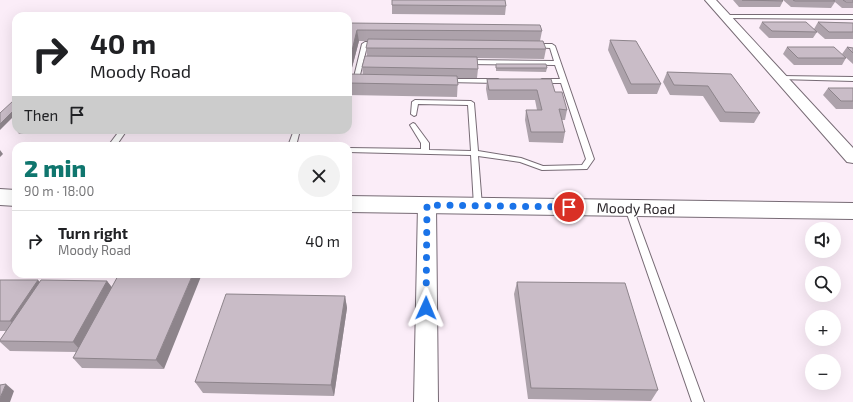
<!DOCTYPE html>
<html lang="en">
<head>
<meta charset="utf-8">
<style>
  :root { --surface:#fff; --page:#f2f2f2; --text:#202124; --muted:#757577; --line:#e0e0e0; --accent:#0f766e }
  body { margin:0; font-family:"Exo 2",sans-serif; background:var(--page); color:var(--text); height:100vh; display:flex; flex-direction:column; font-size:15px; white-space:nowrap }
  * { box-sizing:border-box; margin:0 }
  p { font-size:13px; color:var(--muted) }
  .icon { flex:none; width:22px; height:22px; fill:none; stroke:currentColor; stroke-width:2; stroke-linecap:round; stroke-linejoin:round }
  .map { position:relative; flex:1; overflow:hidden }
  .drawer { position:absolute; left:12px; top:142px; width:340px; height:136px; display:flex; flex-direction:column; background:var(--surface); border-radius:12px; box-shadow:0 4px 16px #0002 }
  .drawer>* { flex:none }
  .guide { position:absolute; left:12px; top:12px; width:340px; height:122px; border-radius:12px; box-shadow:0 4px 16px #0002; background:#fff; color:var(--text); overflow:hidden }
  .tools { position:absolute; left:805px; top:222px; display:grid; gap:8px }
  .tools a { display:grid; place-items:center; width:36px; height:36px; border-radius:50%; background:var(--surface); box-shadow:0 4px 16px #0002; font-size:20px }
  .pin { position:absolute; display:grid; place-items:center; width:34px; height:34px; color:#fff; margin:-17px; border:2px solid #fff; border-radius:50%; box-shadow:0 1px 4px #0007 }
  .me { position:absolute; width:44px; margin:-22px; rotate:1deg; stroke-linejoin:round; filter:drop-shadow(0 0 3px #0008) }
  .turn { display:flex; align-items:center; gap:14px; height:84px; padding:0 12px; font-size:18px }
  .turn .icon { width:52px; height:52px; stroke-width:2.5 }
  .turn b { display:block; font-size:28px; line-height:34px }
  .then { display:flex; align-items:center; height:38px; padding:0 12px; background:#0003; gap:8px; font-size:15px }
  .round { display:grid; place-items:center; flex:none; width:42px; height:42px; border-radius:21px; background:var(--page) }
  .headline { display:flex; align-items:center; justify-content:space-between; height:68px; padding:0 12px }
  h1 { font-size:24px; font-weight:800; line-height:30px; color:var(--accent) }
  ul { padding:0; list-style:none }
  li { display:flex; align-items:center; gap:12px; height:60px; padding:0 12px; border-top:1px solid var(--line) }
  li div { flex:1 }
  li b { display:block; font-size:15px }
  li em { font-style:normal }
  .map>svg:first-child { display:block }
  .lines { fill:none; stroke-linecap:round; stroke-linejoin:round }
  .lane-casing { stroke:#776b75; stroke-width:2 }
  .street-casing { stroke:#776b75; stroke-width:2 }
  .secondary-casing { stroke:#776b75; stroke-width:2 }
  .lane { fill:#fff; fill-rule:evenodd }
  .street { fill:#fff; fill-rule:evenodd }
  .secondary { fill:#fff; fill-rule:evenodd }
  .wall { fill:#ada2ab; fill-rule:evenodd }
  .shaded-wall { fill:#8d848b }
  .building { fill:#c9bcc7; stroke:#8d848b }
  .route { stroke:#1a73e8; stroke-width:7; stroke-dasharray:0 12.6 }
  .labels { text-anchor:middle; dominant-baseline:central; stroke-width:3; stroke-linejoin:round; paint-order:stroke }
  .street-label { font-size:14px; fill:#2b262a; stroke:#fff }
</style>
</head>
<body>
<div class="map">
<svg width="853" height="402" viewBox="0 0 853 402">
  <rect width="100%" height="100%" fill="#fbedf8"/>
  <g class="lines">
    <defs>
      <path id="lane" d="M722,15H853V19L724,18L722,17Z
        M365,42H377L380,44L377,46H367L359,79L363,81L360,83L354,82L353,81L362,44Z
        M535,44H552L555,46L594,159L587,169L542,170L520,162L478,156L482,206L478,209L474,206L471,155L348,152V148L421,149V143L410,125L413,123L415,124L429,143V150L471,151L468,105L418,104L416,115L414,116L411,114L412,102L415,100L471,101L474,103L478,151L521,158L543,166L582,165L586,159L561,83H542L539,81L542,79H560L555,65L466,64L463,62L466,60L554,61L550,48L533,47L532,46Z
        M781,76L853,77V81L779,79L778,78Z
        M448,79H498L501,81L498,83L446,82V80Z
        M120,130H127L116,146H108Z
        M294,130H300L296,146H288Z
        M629,205L633,208L704,402H692L625,208Z"/>
      <path id="street" d="M705,0H716L853,148V163L847,162Z
        M427,199L433,201L436,205L438,402H414L418,205L421,201Z"/>
      <path id="secondary" d="M0,189L16,190V206L0,205Z
        M348,196L853,203V219L348,212Z"/>
    </defs>
    <use href="#lane" class="lane-casing"/>
    <use href="#street" class="street-casing"/>
    <use href="#secondary" class="secondary-casing"/>
    <use href="#lane" class="lane"/>
    <use href="#street" class="street"/>
    <use href="#secondary" class="secondary"/>
  </g>
  <path class="wall" d="M733,0H782L783,1L780,7H739Z
    M783,0H853V8H842L835,2L831,8L791,7Z
    M392,5L506,6L505,15L392,14Z
    M762,22L814,29L818,22L853,23V39H825L817,32L813,38H769L759,28Z
    M348,23L542,31L540,41L546,49L544,59L477,58L478,69L477,78H458L457,97L348,95ZM359,41H368L366,48L367,56L362,67L363,75H350Z
    M610,40L661,84L657,94H628L608,50Z
    M787,47L846,58L842,65H794L783,54Z
    M847,47L853,48V64L842,54Z
    M496,64L547,68L546,72L496,71Z
    M667,72L731,74L760,113L754,123L720,122L703,96L670,95L663,82Z
    M487,79L555,92L567,110L565,120H561L565,132L563,143L529,142L525,120L526,110H537L535,100H488L486,89Z
    M828,88H853V109H836L823,95Z
    M16,130H34L31,134H19Z
    M0,280H38L39,282L107,281L164,369L82,368L73,358L76,352L10,351L0,342V340L6,331H0Z
    M517,282L658,390L651,401L528,399L514,294Z
    M345,296L347,308L334,396L203,393L195,382Z"/>
  <path class="shaded-wall" d="M357,30L359,41L348,83V67Z
    M16,108V114L0,130V124Z
    M28,130H34L31,134Z
    M0,150L3,154L0,157Z
    M193,274H202L164,369L156,360Z
    M38,280L47,290L20,331L10,321Z
    M107,281L115,291L82,352L73,342Z
    M345,296L347,308L334,396L331,385Z
    M6,384L14,391L10,402H0V398Z"/>
  <path class="building" d="M392,0H505L506,6L392,5Z
    M742,0H782L783,1Z
    M793,0H833L835,1H795Z
    M843,0H853V2H846Z
    M762,22H806L817,32L772,31Z
    M818,22L853,23V32H829Z
    M348,23L540,25L542,31L357,30L348,67Z
    M368,39L543,41L546,49L366,48Z
    M610,40L636,41L661,84H631Z
    M787,47H834L846,58H798Z
    M847,47L853,48V53Z
    M365,56L477,57L478,69L362,67Z
    M496,64H546L547,68H496Z
    M667,72L731,74L760,113L725,112L708,86L674,85Z
    M348,74L457,76L458,85L348,83Z
    M487,79H551L555,92H562L567,110L559,109L565,132H531L526,110H542L537,90H489Z
    M828,88H853V101H841Z
    M13,101H16V108L0,124V113Z
    M119,274H193L156,360L73,358Z
    M0,280H38L10,321H0Z
    M41,280L107,281L73,342L0,341V340Z
    M517,282L625,283L658,390L531,388Z
    M226,294L345,296L331,385L195,382Z
    M6,384L0,398V385Z"/>
  <g class="lines">
    <path class="route" d="M426,308L427,205L569,207"/>
  </g>
  <g class="labels">
    <g class="street-label">
      <text transform="translate(636 208) rotate(1)">Moody Road</text>
    </g>
  </g>
</svg>
<div class="tools">
<a><svg class="icon" aria-label="sound" viewBox="0 0 24 24"><path d="M4 9h4l5-4v14l-5-4H4zM17 9q2 3 0 6"/></svg></a>
<a><svg class="icon" aria-label="search" viewBox="0 0 24 24"><circle cx="10" cy="10" r="6"/><path d="M15 15l6 6"/></svg></a>
<a>+</a>
<a>−</a>
</div>
<div class="pin" style="left:569px;top:207px;background:#d93025"><svg class="icon" aria-label="arrive" viewBox="0 0 24 24"><path d="M6 21V4h12l-3 4 3 4H6"/></svg></div>
<svg class="me" style="left:426px;top:308px" viewBox="-20 -20 40 40"><path d="M0-17L14 15 0 8-14 15z" fill="#1a73e8" stroke="#fff" stroke-width="4"/></svg>
<div class="guide">
<div class="turn"><svg class="icon" aria-label="right" viewBox="0 0 24 24"><path d="M7 20v-9h11M14 6l5 5-5 5"/></svg><div><b>40 m</b>Moody Road</div></div>
<div class="then">Then<svg class="icon" aria-label="arrive" viewBox="0 0 24 24"><path d="M6 21V4h12l-3 4 3 4H6"/></svg></div>
</div>
<section class="drawer">
<div class="headline"><div><h1>2 min</h1><p>90 m · 18:00</p></div><a class="round"><svg class="icon" aria-label="close" viewBox="0 0 24 24"><path d="M6 6l12 12M18 6L6 18"/></svg></a></div>
<ul>
<li><svg class="icon" aria-label="right" viewBox="0 0 24 24"><path d="M7 20v-9h11M14 6l5 5-5 5"/></svg><div><b>Turn right</b><p>Moody Road</p></div><em>40 m</em></li>
</ul>
</section>
</div>
</body>
</html>
